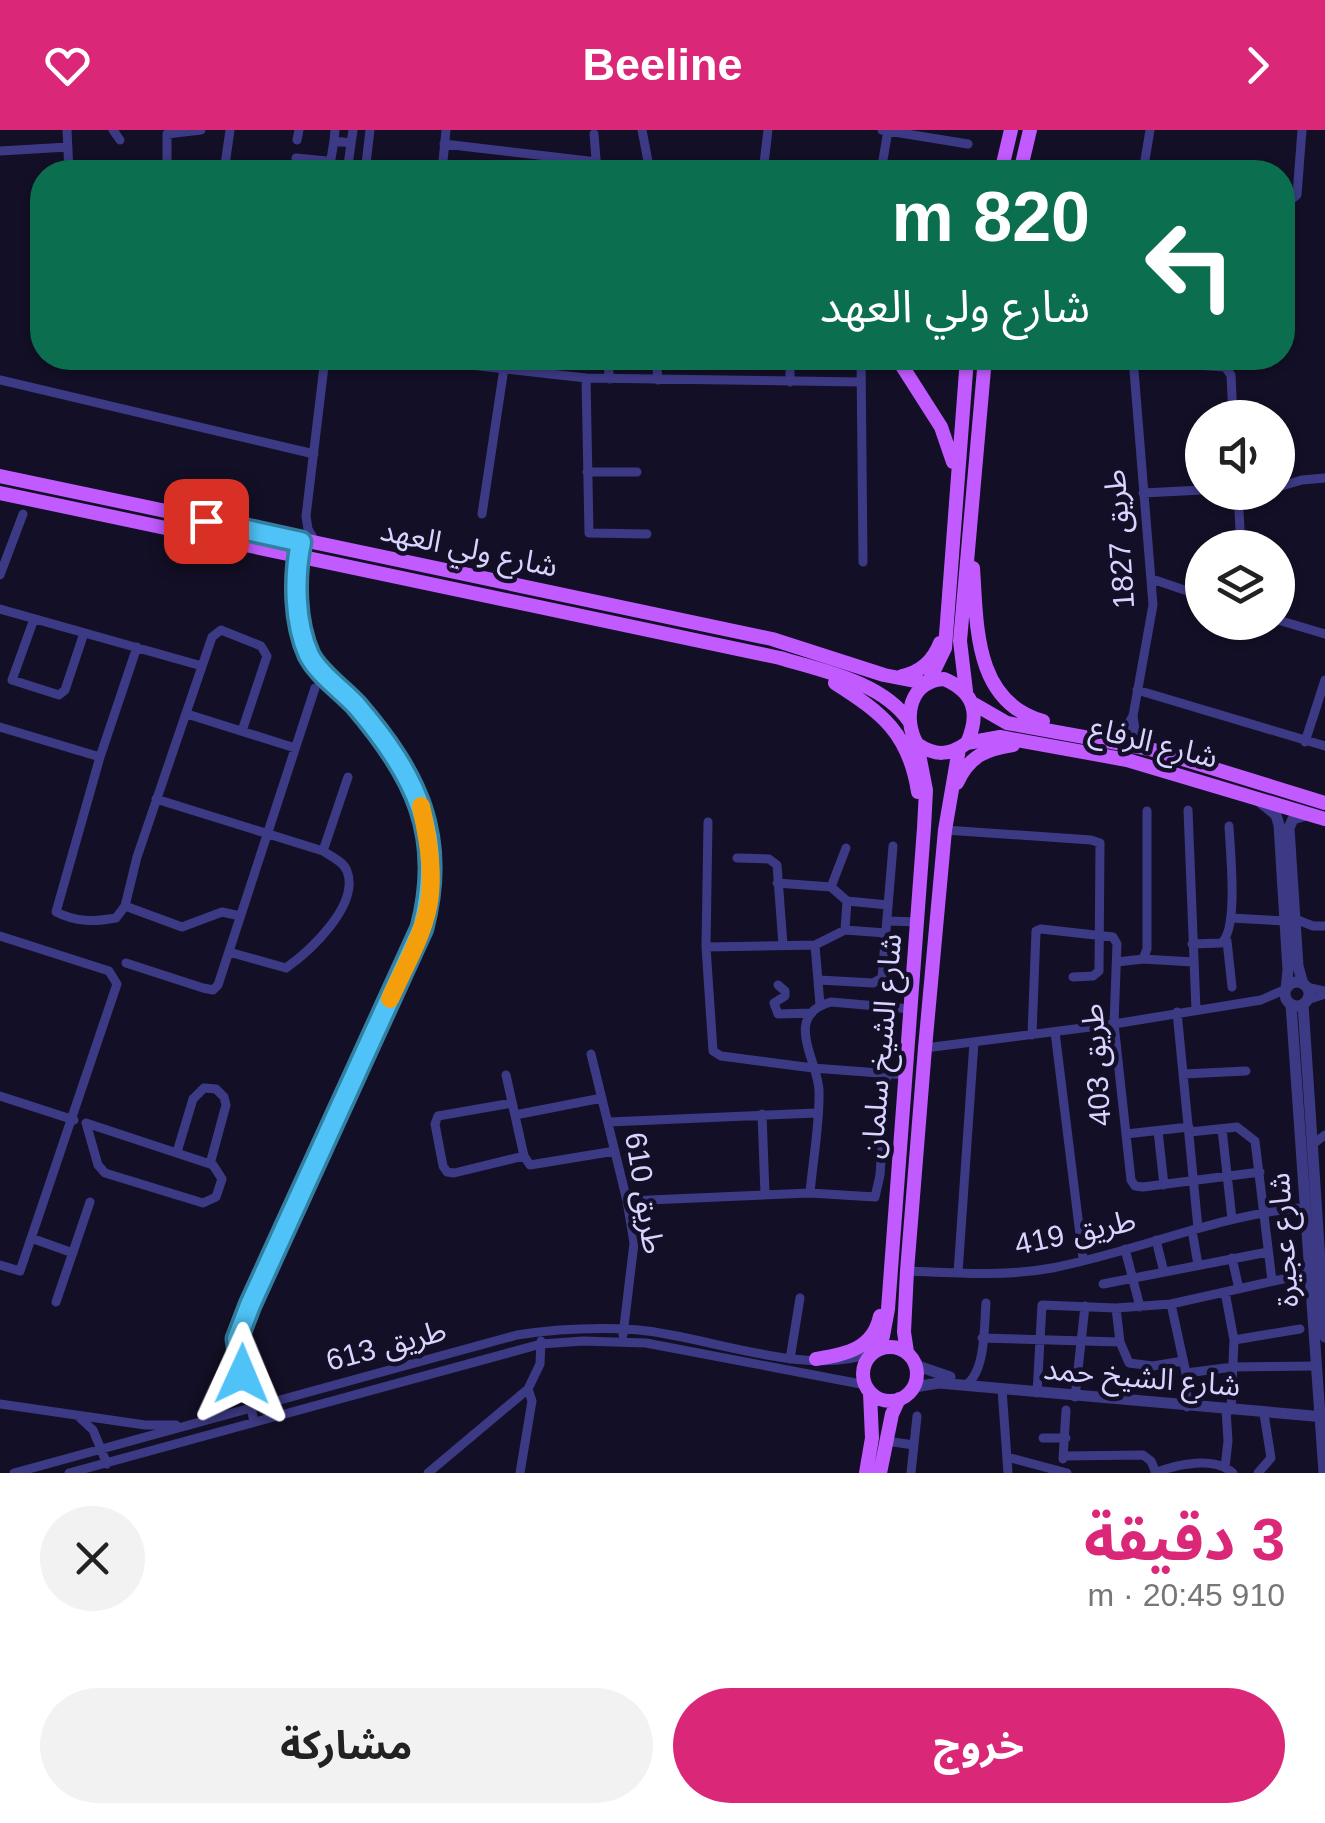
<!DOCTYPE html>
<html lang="ar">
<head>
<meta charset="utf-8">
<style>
  :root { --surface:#fff; --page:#f2f2f2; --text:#222; --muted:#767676; --accent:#db2777 }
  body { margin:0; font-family:Helvetica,"Noto Sans Arabic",sans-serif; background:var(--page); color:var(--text); direction:rtl; height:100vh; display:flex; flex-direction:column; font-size:38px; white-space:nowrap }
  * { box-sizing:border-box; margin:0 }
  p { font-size:32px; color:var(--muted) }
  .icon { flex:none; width:55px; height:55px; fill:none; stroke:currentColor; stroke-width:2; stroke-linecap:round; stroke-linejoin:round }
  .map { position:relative; height:1343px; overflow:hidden; direction:ltr }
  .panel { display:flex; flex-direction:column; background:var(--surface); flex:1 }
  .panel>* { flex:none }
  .top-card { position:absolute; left:30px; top:30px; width:1265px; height:210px; border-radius:40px; box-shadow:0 2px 8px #0004; direction:rtl; background:#0b6e4f; color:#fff; overflow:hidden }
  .buttons { position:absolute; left:1185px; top:270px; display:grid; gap:20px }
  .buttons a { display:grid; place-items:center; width:110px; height:110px; border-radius:50%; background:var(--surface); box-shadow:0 2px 8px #0004; font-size:50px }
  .pin { position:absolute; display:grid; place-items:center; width:85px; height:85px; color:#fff; margin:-42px; border-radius:20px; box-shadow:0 5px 15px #0006 }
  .me { position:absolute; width:110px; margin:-55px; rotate:1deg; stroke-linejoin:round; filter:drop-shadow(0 0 8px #0008) }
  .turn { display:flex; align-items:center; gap:35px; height:210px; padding:0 40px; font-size:45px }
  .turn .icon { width:130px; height:130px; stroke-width:2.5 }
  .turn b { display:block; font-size:70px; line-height:85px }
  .round { display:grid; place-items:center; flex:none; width:105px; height:105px; border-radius:52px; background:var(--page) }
  .headline { display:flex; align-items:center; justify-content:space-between; height:170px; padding:0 40px }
  h1 { font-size:60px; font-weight:700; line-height:75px; color:var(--accent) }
  .cta { display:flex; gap:20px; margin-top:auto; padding:20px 40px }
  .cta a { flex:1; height:115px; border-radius:60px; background:var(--accent); color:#fff; font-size:40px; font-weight:700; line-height:115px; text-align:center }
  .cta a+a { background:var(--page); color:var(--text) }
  header { display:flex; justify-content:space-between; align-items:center; height:130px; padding:0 40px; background:var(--accent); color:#fff; font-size:45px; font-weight:700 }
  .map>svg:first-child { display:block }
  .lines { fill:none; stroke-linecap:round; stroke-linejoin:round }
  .minor { stroke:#3d3a85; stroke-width:9 }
  .tertiary { stroke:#3d3a85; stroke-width:11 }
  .primary { stroke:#c25bff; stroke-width:14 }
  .route-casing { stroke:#337fa1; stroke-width:25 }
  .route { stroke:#4fc3f7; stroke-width:18 }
  .slow { stroke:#f59e0b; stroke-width:18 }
  .labels { text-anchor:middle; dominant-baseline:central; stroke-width:9; stroke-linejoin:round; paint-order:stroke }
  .street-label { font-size:30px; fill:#d9d4ff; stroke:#130f26 }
</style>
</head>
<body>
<header><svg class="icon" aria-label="forward" viewBox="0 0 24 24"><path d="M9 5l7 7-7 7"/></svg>Beeline<svg class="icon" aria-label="heart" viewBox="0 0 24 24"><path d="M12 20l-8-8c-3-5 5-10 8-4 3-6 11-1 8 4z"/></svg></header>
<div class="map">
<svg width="1325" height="1343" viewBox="0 0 1325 1343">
  <rect width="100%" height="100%" fill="#130f26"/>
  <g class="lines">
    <path class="minor" d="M67,0L69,42
      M113,0L120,10
      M335,0L334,11L351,13
      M642,0L650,42
      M882,0L968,14
      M594,4L597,42
      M297,10L299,0
      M444,14L597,32
      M0,21L68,17
      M296,28L327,31L331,29L334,11
      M167,42V4L201,0
      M224,42L230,0
      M347,42L353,0
      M365,42L370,0
      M442,42L446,0
      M763,42L768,0
      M881,42L888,0
      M1143,42L1150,0
      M1282,69H1292L1297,65L1302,0
      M408,228L586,248L861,252
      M577,228L607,231L610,249
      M656,228L658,250
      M790,228V252
      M861,228L863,432
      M1133,231L1225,237L1231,245L1233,288
      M586,248L589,403L647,404
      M0,250L314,324
      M587,342H637
      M1278,357L1302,350L1325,348
      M1238,362L1241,418
      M1143,363L1202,360
      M482,384L504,238
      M316,413L308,399L306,386L325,228
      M0,445L23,384
      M1152,449L1202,466
      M0,479L202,536
      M34,489L12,550L59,565L65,560L84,503
      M1278,490L1325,504
      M137,517L100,627L56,782C76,792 94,792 116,788L125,776L137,727L212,507L221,500L261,516L267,526L242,601
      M1137,560L1325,616
      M187,584L295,618
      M1133,586L1153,475L1133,228
      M0,597L100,627
      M1112,611L1124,601L1133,586L1136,606L1148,617
      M1305,612L1325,550
      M156,669L323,721
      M1188,680L1196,880
      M708,692L706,817L713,921L721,926L813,938L906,945
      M945,700L1091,710L1100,713L1099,841L1093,846L1073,847
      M737,728L769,729L777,735L783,815
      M777,753L831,757L847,771L845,800
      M831,757L846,718
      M847,771L888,775
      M125,776L182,797L222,782L240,786
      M1231,788L1285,791
      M1295,789L1313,796H1325
      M887,791L919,792
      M0,806L109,841L117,854L20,1141L0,1135
      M1227,811L1232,857
      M1192,814L1221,813C1239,800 1230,720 1229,696
      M815,815L820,875
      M706,817L815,815L845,800L886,803
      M229,822L286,838C310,821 360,775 347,741C344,732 331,726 323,721L348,647
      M1143,829L1193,832
      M1117,832L1143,829L1147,819V681
      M126,833L203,858L213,860L218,855L315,558
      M819,850L873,853L882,848L893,716
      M778,855L785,861V866L774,873L778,884L812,883
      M1306,857L1325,861
      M1307,870L1325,864
      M1177,882L1198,1098
      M1055,902L1083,1129
      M1032,905L1036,801L1041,799L1113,807L1117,814L1114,894L1131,1050L1135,1056L1143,1057L1260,1042
      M925,918L1114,894L1261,870L1286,859
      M591,924L627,1071L634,1113L623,1205
      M1184,944L1246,941
      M506,945L524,1026L530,1035L615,1021
      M0,966L74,990
      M512,973L438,986L435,994L443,1036L447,1042L454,1043L524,1026
      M762,984L765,1064
      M515,985L602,968
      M609,992L816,983
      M86,993L213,1035L222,1049L216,1067L203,1073L105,1043L98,1035Z
      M1222,999L1232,1089
      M1158,1001L1164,1055
      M1190,1002L1237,997L1255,1011L1272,1151
      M1126,1004L1189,997
      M1313,1014L1325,1005
      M177,1022L193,969L204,958L216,959L224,967L226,975L210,1034
      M810,1063C813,1029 820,993 819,960C818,931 782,885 831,872L911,879
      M627,1071L810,1063L875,1067L880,1045L887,943
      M1192,1100L1198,1135
      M31,1108L73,1123
      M1156,1110L1164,1142
      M1125,1119L1140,1177
      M1232,1128L1239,1159
      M907,1141C955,1143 1004,1147 1052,1138C1135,1122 1213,1087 1297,1078
      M958,1143L974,912
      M1103,1154L1268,1122
      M1225,1162L1234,1210L1231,1280
      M56,1172L90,1072
      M1171,1174L1186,1243L1187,1277
      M1116,1178L1120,1212L1129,1233L1153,1236L1183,1231
      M982,1208L1120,1212
      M1234,1210L1300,1199
      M790,1229L800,1168
      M1186,1243L1233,1237L1317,1236
      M966,1255C986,1241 984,1196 986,1173
      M1002,1259L1008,1343
      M1037,1263L1042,1175L1116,1178L1171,1174L1310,1143
      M1075,1267L1085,1176
      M0,1274L145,1295H176
      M79,1287L93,1300L107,1334
      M254,1292L237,1209L422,798C447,704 416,646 356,575C342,559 317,543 309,525C296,495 296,458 298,426
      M1043,1308H1066
      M886,1311L914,1315
      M1064,1326L1143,1325L1151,1331L1156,1343
      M1007,1327L1067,1343
      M1063,1329L1066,1280
      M1225,1337L1228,1311L1226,1280
      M14,1343L517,1205C557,1199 599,1197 639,1200C707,1206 809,1249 873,1222
      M69,1343L541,1214L583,1211L646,1213L866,1255
      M428,1343L528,1259L540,1234L541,1211
      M520,1343L532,1271L528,1259
      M911,1343L917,1286
      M1155,1343C1177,1334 1214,1326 1233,1343
      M1258,1343L1271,1328L1264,1284"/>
    <path class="tertiary" d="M1260,672L1276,685L1279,695L1288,840L1286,859
      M1285 864a12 12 0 1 1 24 0a12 12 0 1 1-24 0Z
      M1303,854L1298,836L1289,698L1293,689L1309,684
      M1291,874L1324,1343
      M1303,874L1325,1207
      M915,1235L950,1247
      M914,1257L939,1253L1325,1287"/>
    <path class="primary" d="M1001,42L1011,0
      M1020,42L1030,0
      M897,228L941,297L953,332
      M0,346L772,509L884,545L925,553
      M0,363L780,528C823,541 882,552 909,591
      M973,438C977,496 974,572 1043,591
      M902,546C921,542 933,531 940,513
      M944,549C975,562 980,584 967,613C949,626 935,626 917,614C902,587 910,551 944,549Z
      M929,551L945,518L967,228
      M835,553C882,583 909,603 918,662
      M966,561L960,511L985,228
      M974,574L1007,593L1150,619L1325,673
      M967,613L1000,607L1127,630L1325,689
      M957,653C969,626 986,619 1013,615
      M863 1244a27 27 0 1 1 54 0a27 27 0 1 1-54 0Z
      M876,1220L883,1206L888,1179L924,698L926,660L917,614
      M907,1222L904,1202L907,1141L925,918L945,700L959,619
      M816,1229C845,1224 873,1220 880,1186
      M866,1343L872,1308L870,1263
      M880,1343L892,1284L899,1269"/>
  </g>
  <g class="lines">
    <defs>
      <path id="route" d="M206,391L301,412C294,447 294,492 309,525C318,543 342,560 356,575C416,645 446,705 422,798L250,1175L237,1209L242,1244"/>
    </defs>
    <use href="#route" class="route-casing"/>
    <use href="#route" class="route"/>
    <path class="slow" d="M390,869C404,837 427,800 430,764C433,735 427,704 421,676"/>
  </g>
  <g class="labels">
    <g class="street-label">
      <text transform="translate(1119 409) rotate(-94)">طريق 1827</text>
      <text transform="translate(469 418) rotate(12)">شارع ولي العهد</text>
      <text transform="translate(1154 612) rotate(14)">شارع الرفاع</text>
      <text transform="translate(881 916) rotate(-85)">شارع الشيخ سلمان</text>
      <text transform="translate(1096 935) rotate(-94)">طريق 403</text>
      <text transform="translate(645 1063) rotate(81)">طريق 610</text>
      <text transform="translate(1075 1102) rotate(-12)">طريق 419</text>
      <text transform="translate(1283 1110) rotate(-94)">شارع عجيرة</text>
      <text transform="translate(386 1215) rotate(-15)">طريق 613</text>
      <text transform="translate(1142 1247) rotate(5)">شارع الشيخ حمد</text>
    </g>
  </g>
</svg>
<div class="buttons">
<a><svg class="icon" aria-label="sound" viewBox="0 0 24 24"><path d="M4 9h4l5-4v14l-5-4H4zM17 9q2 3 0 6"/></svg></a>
<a><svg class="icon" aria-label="layers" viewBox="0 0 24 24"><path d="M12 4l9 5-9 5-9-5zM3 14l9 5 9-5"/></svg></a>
</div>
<div class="pin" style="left:206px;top:391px;background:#d93025"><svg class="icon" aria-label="arrive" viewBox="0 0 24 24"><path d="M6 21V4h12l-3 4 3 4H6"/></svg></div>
<svg class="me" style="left:242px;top:1244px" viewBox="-20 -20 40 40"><path d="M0-17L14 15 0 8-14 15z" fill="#4fc3f7" stroke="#fff" stroke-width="4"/></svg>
<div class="top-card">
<div class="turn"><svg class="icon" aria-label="left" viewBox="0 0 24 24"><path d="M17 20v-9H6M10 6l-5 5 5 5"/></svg><div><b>820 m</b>شارع ولي العهد</div></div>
</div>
</div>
<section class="panel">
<div class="headline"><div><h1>3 دقيقة</h1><p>910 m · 20:45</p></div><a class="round"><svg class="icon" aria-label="close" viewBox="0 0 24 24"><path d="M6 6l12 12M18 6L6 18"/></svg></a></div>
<div class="cta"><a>خروج</a><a>مشاركة</a></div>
</section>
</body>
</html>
